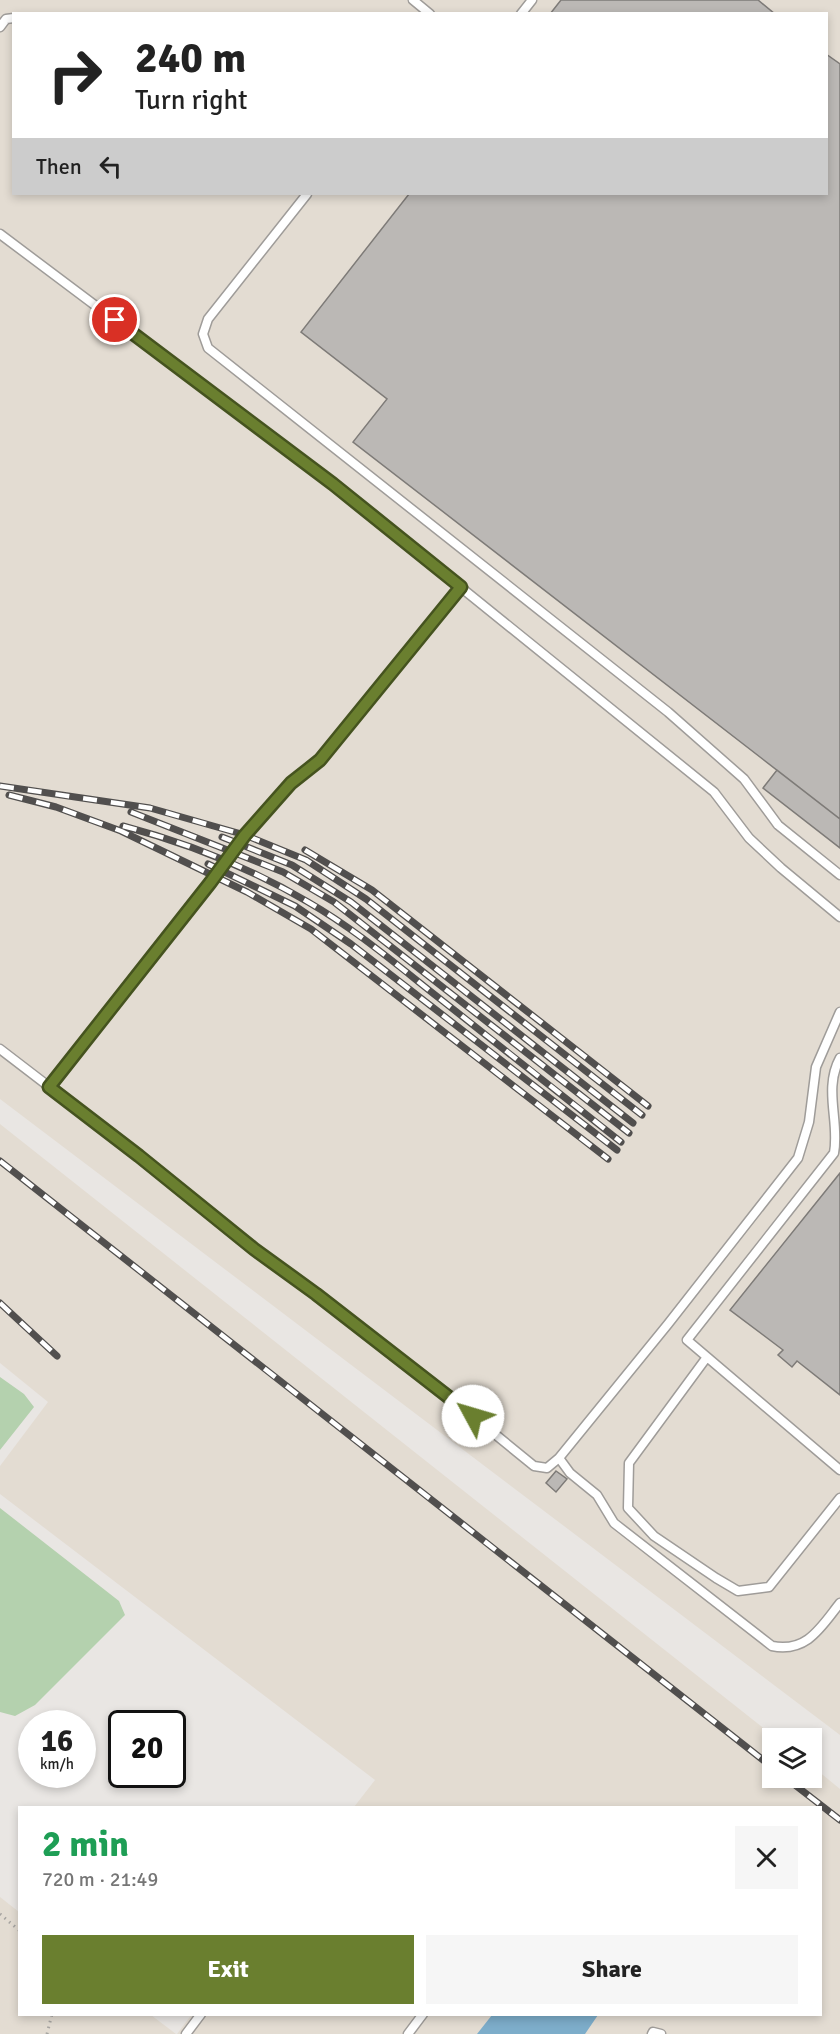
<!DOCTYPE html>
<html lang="en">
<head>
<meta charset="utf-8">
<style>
  :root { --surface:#fff; --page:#f6f6f6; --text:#222; --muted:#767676; --accent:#6a7f2f }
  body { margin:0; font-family:Signika,sans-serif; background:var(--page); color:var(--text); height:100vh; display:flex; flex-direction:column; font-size:22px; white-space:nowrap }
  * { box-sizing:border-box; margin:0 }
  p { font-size:20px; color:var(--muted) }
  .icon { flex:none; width:33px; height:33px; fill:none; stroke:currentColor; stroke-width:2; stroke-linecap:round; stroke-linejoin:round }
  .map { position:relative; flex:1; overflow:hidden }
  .sheet { position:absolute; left:18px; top:1806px; width:804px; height:210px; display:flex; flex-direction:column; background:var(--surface); border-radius:0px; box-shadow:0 3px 9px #0003 }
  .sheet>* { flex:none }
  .hud { position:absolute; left:12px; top:12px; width:816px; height:183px; border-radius:0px; box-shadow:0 3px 9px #0003; background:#fff; color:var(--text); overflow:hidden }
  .tools { position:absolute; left:762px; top:1728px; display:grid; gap:12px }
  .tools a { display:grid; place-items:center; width:60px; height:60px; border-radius:0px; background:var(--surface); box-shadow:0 3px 9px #0003; font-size:30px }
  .speed { position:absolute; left:18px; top:1710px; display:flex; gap:12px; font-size:30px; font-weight:700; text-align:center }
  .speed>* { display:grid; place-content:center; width:78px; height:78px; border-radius:50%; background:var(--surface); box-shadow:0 3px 9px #0003; line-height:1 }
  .speed small { font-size:15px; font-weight:400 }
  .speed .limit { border:3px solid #111; border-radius:9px; background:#fff; color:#111 }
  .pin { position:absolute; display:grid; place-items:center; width:51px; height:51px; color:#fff; margin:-26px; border:3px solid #fff; border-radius:50%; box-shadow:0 2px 6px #0007 }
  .me { position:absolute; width:66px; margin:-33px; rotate:309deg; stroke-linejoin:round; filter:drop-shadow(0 0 4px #0008) }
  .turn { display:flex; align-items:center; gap:21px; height:126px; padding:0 24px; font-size:27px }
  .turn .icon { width:78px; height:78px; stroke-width:2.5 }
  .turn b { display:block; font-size:42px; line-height:51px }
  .then { display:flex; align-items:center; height:57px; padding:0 24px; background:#0003; gap:12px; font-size:22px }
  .round { display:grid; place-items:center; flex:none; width:63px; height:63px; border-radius:0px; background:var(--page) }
  .summary { display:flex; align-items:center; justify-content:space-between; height:102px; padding:0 24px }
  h1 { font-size:36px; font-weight:800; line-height:45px; color:#1e9e55 }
  .action { display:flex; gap:12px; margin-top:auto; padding:12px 24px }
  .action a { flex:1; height:69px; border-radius:0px; background:var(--accent); color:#fff; font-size:24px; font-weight:800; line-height:69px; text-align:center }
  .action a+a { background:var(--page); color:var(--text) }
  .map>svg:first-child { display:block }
  .built { fill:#e3dcd2; fill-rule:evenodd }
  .green { fill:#b4d1ae }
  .water { fill:#7dadca }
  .building { fill:#bbb8b5; stroke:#7e7b78; stroke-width:1.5 }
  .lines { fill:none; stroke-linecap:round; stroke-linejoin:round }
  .service-casing { stroke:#9f9c99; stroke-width:11 }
  .path { stroke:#a6a4a1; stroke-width:3; stroke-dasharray:1.5 4.5; stroke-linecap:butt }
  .service { stroke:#fff; stroke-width:8 }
  .rail-casing { stroke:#514f4e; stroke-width:7 }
  .rail { stroke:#fff; stroke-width:4.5; stroke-dasharray:14; stroke-linecap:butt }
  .route-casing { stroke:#45531f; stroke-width:15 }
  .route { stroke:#6a7f2f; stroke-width:10 }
</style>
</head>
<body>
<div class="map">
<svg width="840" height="2034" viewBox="0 0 840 2034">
  <rect width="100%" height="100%" fill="#e9e6e3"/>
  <path class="built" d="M0,0H840V1735L0,1099ZM14,14H826V194H14Z
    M0,1124L776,1738H772V1778H812V1766L840,1789V2034H177L192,2014H820V1808L354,1807L375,1780L0,1494V1466L48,1402L0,1363Z
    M0,1897L19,1912L20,2014L151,2015L176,2034H0Z"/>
  <path class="green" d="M0,1377L24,1394L34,1407L0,1450Z
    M0,1508L119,1601L125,1615L35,1705L15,1716L0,1712Z"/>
  <path class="water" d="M492,2015V2014L598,2015L585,2034H477Z"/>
  <path class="building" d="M561,0H758L775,14H550Z
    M826,54L840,64V819L353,442L387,399L301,332L409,194H826Z
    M777,770L840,819V848L763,788Z
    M840,1173V1395L797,1361L792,1367L778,1355L783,1350L730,1310Z
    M556,1471L567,1479L556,1492L546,1483Z"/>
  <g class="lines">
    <defs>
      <path id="service" d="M413,0L430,14
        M521,14L532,0
        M0,27L6,19L14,18
        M307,194L208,319L203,334L208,348L668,712L744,779L778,825L840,875
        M0,234L333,484L714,792L749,838L781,868L840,917
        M0,1049L120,1141L253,1249L316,1294L437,1387L534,1466L547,1468L559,1458L668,1324L798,1158L809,1122L816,1067L840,1012
        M840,1058C823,1089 840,1122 834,1153L687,1340L840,1470
        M49,1087L210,883L245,835L291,783L320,760L461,587
        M707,1357L629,1463L628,1508L654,1536L716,1578L738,1591L769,1587L840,1498
        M559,1458L570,1473L597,1495L614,1523L772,1646C807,1653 821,1627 840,1603
        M186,2034L201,2014
        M408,2034L423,2014
        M652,2034L653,2032L661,2034"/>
    </defs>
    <use href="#service" class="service-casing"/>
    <path class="path" d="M0,1914L20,1931
      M47,2034L52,2014"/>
    <use href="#service" class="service"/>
    <defs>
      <path id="rail" d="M0,786L150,808L245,835L306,860L366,899L642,1115
        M9,795L56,807L121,831L247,892L311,929L608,1159
        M131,812L283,872L334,902L629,1133
        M123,826C188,843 250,868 308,902C355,929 397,965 439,998C500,1046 561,1094 621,1142
        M222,837L292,865L351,902L633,1123
        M305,850L372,890L648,1106
        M208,864L295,906L351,944L617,1150
        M0,1161L772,1767
        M0,1303L57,1356
        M786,1778L840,1820"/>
    </defs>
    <use href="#rail" class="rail-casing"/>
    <use href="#rail" class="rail"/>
  </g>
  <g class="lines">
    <defs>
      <path id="route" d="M115,320L333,484L461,587L320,760L291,783L245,835L210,883L49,1087L139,1156L254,1249L316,1294L473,1416"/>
    </defs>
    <use href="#route" class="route-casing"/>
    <use href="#route" class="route"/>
  </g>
</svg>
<div class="tools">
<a><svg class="icon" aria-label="layers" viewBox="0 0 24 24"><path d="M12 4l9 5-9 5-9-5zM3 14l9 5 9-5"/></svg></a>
</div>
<div class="speed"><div>16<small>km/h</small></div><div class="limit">20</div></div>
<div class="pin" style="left:115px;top:320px;background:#d93025"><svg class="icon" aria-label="arrive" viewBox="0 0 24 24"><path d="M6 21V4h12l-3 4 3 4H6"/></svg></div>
<svg class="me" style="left:473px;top:1416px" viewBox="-20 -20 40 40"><circle r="19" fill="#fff"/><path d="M0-13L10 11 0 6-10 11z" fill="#6a7f2f"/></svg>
<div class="hud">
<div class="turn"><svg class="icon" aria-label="right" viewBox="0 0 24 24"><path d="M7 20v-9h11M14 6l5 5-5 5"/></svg><div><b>240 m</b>Turn right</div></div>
<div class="then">Then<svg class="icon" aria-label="left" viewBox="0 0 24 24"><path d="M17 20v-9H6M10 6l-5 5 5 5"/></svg></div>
</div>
<section class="sheet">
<div class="summary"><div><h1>2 min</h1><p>720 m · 21:49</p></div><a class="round"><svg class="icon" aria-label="close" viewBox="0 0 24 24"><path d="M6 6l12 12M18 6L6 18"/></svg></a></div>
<div class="action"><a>Exit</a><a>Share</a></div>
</section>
</div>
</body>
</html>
